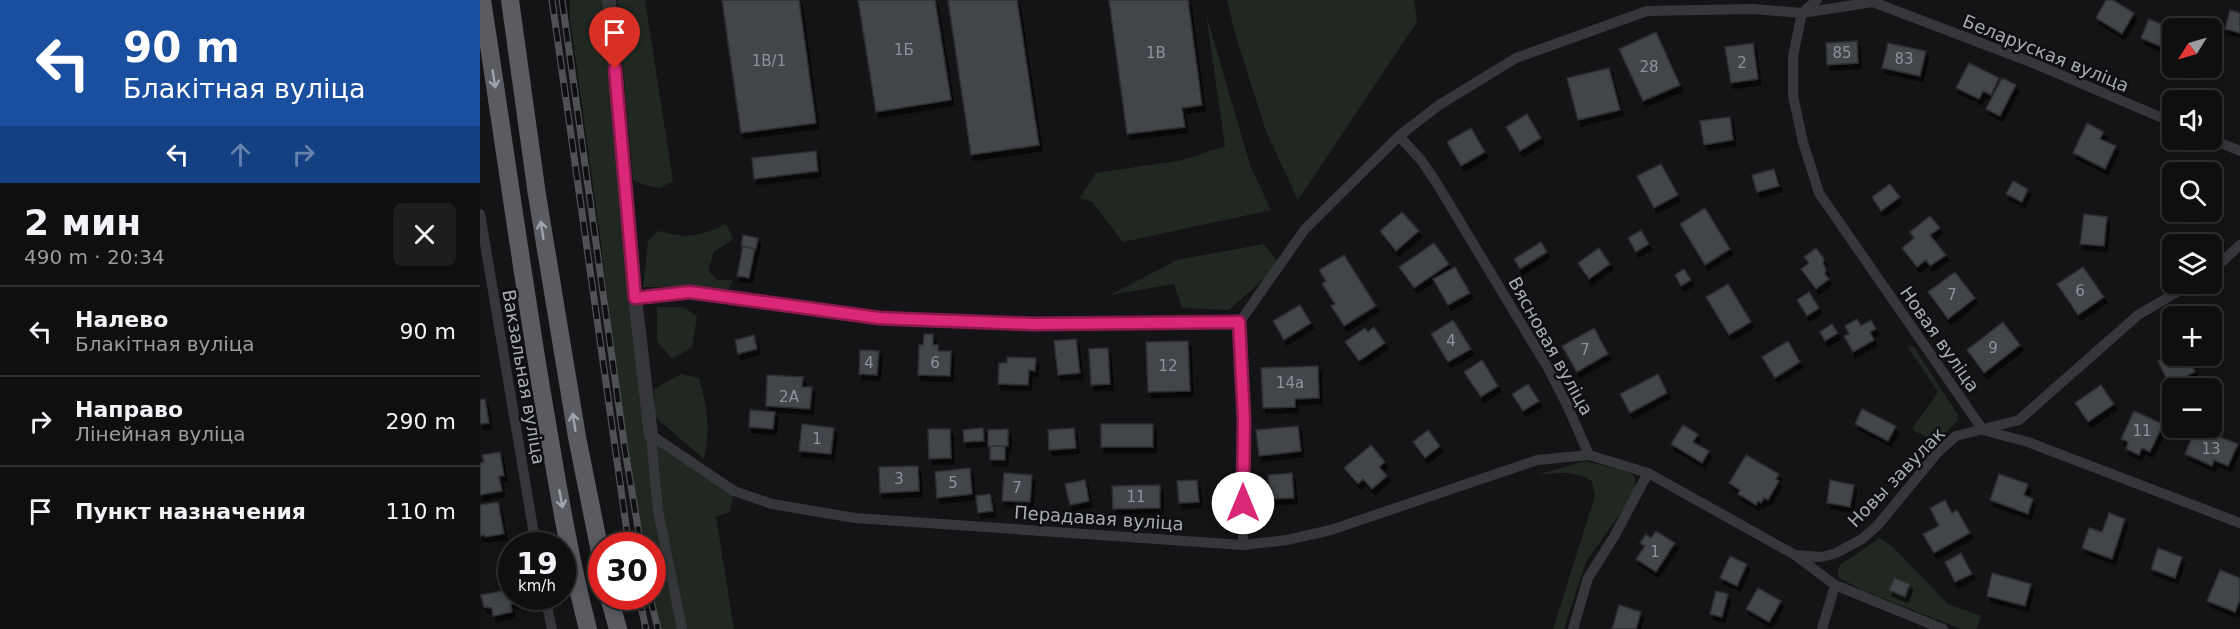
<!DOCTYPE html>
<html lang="ru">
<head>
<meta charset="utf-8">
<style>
  :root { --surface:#0f0f10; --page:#1d1d1e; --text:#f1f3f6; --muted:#9b9c9f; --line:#2f2f30 }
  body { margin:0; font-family:"DejaVu Sans",sans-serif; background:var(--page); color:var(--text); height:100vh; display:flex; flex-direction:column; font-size:22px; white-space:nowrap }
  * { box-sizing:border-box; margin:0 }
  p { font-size:20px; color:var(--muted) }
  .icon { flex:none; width:33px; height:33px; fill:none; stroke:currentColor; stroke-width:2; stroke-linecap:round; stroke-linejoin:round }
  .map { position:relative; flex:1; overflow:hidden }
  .sheet { display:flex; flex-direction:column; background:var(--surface); width:480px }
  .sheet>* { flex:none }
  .guide { background:#1a4fa0; color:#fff; overflow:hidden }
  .needle { width:39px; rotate:233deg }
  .fabs { position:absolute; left:1682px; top:18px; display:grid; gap:12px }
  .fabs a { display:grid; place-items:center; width:60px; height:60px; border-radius:9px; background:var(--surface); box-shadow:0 3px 15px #0003,0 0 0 2px var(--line); font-size:30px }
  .speed { position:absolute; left:18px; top:532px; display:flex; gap:12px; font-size:30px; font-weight:700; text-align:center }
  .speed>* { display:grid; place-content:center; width:78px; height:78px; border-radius:50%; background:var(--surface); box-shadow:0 3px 15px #0003,0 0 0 2px var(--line); line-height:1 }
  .speed small { font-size:15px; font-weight:400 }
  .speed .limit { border:9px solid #d22; background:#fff; color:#111 }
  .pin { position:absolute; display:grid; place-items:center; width:51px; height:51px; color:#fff; margin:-62px -26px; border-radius:50% 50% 50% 0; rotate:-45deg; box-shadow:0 0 6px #0007 }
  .pin .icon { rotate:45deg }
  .me { position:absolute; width:66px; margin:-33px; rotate:0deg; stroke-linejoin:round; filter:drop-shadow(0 0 4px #0008) }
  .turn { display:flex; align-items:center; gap:21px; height:126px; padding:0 24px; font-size:27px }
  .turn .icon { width:78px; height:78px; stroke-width:2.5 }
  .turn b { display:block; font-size:42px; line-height:51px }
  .lanes { display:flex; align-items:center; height:57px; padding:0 24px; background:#0003; justify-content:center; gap:30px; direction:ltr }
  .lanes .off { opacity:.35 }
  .round { display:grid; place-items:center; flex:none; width:63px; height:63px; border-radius:9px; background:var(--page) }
  .overview { display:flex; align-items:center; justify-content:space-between; height:102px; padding:0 24px }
  h1 { font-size:36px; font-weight:600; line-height:45px }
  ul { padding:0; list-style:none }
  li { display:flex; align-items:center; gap:18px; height:90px; padding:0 24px; border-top:2px solid var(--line) }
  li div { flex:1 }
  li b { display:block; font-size:22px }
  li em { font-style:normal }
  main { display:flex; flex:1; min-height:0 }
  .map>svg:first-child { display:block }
  .green { fill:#212821 }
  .building { fill:#434449; stroke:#2e2f32; stroke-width:1.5; filter:url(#shadow) }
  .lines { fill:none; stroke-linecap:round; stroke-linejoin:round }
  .minor { stroke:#36373a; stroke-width:10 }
  .tertiary { stroke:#36373a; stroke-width:14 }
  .trunk { stroke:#5a5c62; stroke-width:18 }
  .rail-casing { stroke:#4f5155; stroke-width:7 }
  .rail { stroke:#0f0f11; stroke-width:4.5; stroke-dasharray:14; stroke-linecap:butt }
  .oneway { stroke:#9fa4ad }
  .route-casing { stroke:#8e194d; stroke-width:15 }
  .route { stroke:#db2777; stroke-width:10 }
  .labels { text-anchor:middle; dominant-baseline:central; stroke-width:5; stroke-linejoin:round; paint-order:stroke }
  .number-label { font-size:15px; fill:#8e929a }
  .street-label { font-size:18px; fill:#a7acb5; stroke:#0f0f11 }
</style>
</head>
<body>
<main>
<section class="sheet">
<div class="guide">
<div class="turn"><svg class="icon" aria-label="left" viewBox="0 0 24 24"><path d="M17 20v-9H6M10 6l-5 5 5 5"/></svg><div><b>90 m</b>Блакітная вуліца</div></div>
<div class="lanes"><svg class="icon" aria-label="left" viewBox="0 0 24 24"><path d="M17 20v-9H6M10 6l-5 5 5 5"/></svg><svg class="icon off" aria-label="ahead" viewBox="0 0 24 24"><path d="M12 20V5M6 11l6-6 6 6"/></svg><svg class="icon off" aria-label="right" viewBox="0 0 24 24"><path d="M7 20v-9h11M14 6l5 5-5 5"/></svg></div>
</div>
<div class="overview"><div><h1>2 мин</h1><p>490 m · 20:34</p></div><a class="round"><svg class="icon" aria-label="close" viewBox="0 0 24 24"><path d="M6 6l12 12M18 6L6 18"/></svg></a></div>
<ul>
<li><svg class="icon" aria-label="left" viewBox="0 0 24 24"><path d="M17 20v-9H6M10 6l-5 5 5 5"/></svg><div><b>Налево</b><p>Блакітная вуліца</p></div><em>90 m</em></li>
<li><svg class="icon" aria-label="right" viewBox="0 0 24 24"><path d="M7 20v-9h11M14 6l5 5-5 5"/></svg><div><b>Направо</b><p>Лінейная вуліца</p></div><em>290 m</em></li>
<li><svg class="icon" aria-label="arrive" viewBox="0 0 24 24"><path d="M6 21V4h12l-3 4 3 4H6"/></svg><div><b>Пункт назначения</b></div><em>110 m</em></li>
</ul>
</section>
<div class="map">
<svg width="1760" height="629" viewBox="0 0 1760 629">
  <defs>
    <filter id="shadow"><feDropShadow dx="3" dy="5.5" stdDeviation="0" flood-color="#0009"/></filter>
  </defs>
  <rect width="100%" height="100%" fill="#141416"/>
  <path class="green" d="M90,0H129L171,435L254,491L250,512L236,517L254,629H179L172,597V546H163L137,377L119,228L90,19Z
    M137,0H165L193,181L180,188L165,185L153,180Z
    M747,0H934L937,22L818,200L786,131L756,37Z
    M726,14L770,165L791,210L643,242L612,202L600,198L616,173L703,160L745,146Z
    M246,224L253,239L234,252L228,270L237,280H253L247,293L208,287H163L168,240L179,231C208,239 219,237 246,224Z
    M784,244L799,265L749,310L702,308L694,284L630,295L697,260Z
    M177,307H203L217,316L212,347L192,359L177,341Z
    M1427,346L1434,347L1478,415V420L1456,443L1432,429L1458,392Z
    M201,374L219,378C227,410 231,426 224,459L175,417L174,389Z
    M1105,461L1151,473L1155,478L1156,491L1106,562L1084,629H1073L1115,496L1112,481C1095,470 1077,473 1057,475Z
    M1400,538L1413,547L1468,604L1501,616L1496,629H1481L1382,590L1359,578L1357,572L1360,565Z"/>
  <path class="building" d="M242,0H319L336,123L261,133Z
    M378,0H455L471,100L396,112Z
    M468,0H537L559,145L491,155Z
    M629,0H708L722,105L702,108L705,127L647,134Z
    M1626,0H1633L1654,13L1642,34L1616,18Z
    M1750,10L1760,13V33L1745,29Z
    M1669,19L1690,28L1682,47L1661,38Z
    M1176,32L1200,85L1163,101L1139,49Z
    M1377,41L1378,63L1347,65L1346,43Z
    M1273,43L1278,79L1251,83L1245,47Z
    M1408,43L1446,51L1440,76L1402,68Z
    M1489,63L1519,78L1511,95L1503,91L1499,99L1476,88Z
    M1129,68L1140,110L1098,120L1087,78Z
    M1522,78L1536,85L1520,116L1506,109Z
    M1047,114L1061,138L1040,151L1026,127Z
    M1250,117L1253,140L1224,145L1220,121Z
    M1607,123L1624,132L1620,139L1636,146L1625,169L1593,153Z
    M991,128L1005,152L981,166L967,142Z
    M336,151L338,171L274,179L272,158Z
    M1181,164L1198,195L1174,208L1157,176Z
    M1294,169L1299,186L1277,192L1272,175Z
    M1533,181L1548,189L1542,202L1526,194Z
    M1410,184L1420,197L1401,211L1392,197Z
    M1225,208L1250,249L1225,265L1200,224Z
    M922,212L939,231L916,251L900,231Z
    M1604,214L1627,217L1624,246L1600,244Z
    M1450,216L1460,228L1450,235L1466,255L1450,266L1446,260L1437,267L1422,248L1434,238L1430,232Z
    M1161,230L1169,244L1156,252L1148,238Z
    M263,235L278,238L276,249L261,246Z
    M1061,242L1067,252L1040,269L1034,259Z
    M954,243L969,264L934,288L919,267Z
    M263,246L275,249L269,278L257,276Z
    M1119,248L1130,264L1109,279L1098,263Z
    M1336,248L1344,259L1343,264L1346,269L1345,274L1349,279L1336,289L1321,269L1329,263L1324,257Z
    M864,255L896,306L864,326L851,306L855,304L842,284L846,281L839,270Z
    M975,267L990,293L968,305L953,279Z
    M1603,267L1624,297L1598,315L1577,284Z
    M1204,269L1211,280L1201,286L1195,275Z
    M1475,272L1495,298L1468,319L1448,292Z
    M1248,284L1271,322L1249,335L1226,297Z
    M1329,292L1339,308L1327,316L1317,300Z
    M820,305L831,323L804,340L793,321Z
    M1377,319L1381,326L1391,320L1396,329L1390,332L1394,340L1373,352L1364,336L1369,334L1365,326Z
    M973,320L991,349L968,362L951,334Z
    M1523,322L1540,345L1504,373L1487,350Z
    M1352,324L1358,333L1345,341L1340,332Z
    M894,327L905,343L879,361L865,342L885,328L888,332Z
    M1114,328L1128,354L1097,372L1082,346Z
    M444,334H453V345H458V351H471L470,376L438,375L439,345H443Z
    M274,335L277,349L258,354L255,340Z
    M596,339L600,373L578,375L574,341Z
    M708,341L710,391L668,392L666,342Z
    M1308,341L1320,362L1295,378L1282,357Z
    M628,348L630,384L611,385L609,349Z
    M380,350L399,351L397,375L379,374Z
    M1692,354L1707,356L1715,372L1689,384L1678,361Z
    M527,357L556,358L555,371L549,370L548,385L518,384L519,363H527Z
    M1002,360L1018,386L1001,397L984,372Z
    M838,366L839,398L815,399V407L783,408L781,368Z
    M1178,374L1187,393L1150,413L1140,394Z
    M287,375L323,377L322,387H332L330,409L286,406Z
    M1048,384L1059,401L1043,411L1032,394Z
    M1621,385L1634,404L1608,422L1595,403Z
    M5,399L9,423L0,424V400Z
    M1382,409L1416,426L1408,441L1375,424Z
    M270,410L295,412L293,429L269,427Z
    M1654,411L1683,424L1670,452L1662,448L1659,455L1646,449L1648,442L1641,439Z
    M322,424L354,428L351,454L319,451Z
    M621,424H673V447H621Z
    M1203,425L1218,434L1213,442L1229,451L1222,463L1191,444Z
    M818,426L821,451L779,456L776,430Z
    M503,428L504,441L484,442L483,430Z
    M594,428L596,448L569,450L568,430Z
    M1716,428L1758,444L1748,466L1734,460L1732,466L1705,454Z
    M448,429H470L471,458L449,459Z
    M528,429V446H508V430Z
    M948,430L960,446L945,458L933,442Z
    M891,445L905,462L899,467L907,476L892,489L883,479L878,484L864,468Z
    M510,446H525V460H510Z
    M20,452L24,476H19L22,491L0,495V463L4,462L2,455Z
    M1266,455L1299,474L1296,479L1299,481L1288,500L1284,498L1281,503L1278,501L1276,505L1258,494L1260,490L1249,483Z
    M438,466L439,491L400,493L399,467Z
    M490,468L492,494L457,498L455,472Z
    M524,473L552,475L550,502L522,501Z
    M812,473L814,498L790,499L788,475Z
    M1519,474L1548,484L1544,495L1553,499L1548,514L1510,500Z
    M605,480L609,501L590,505L585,484Z
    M717,480L719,502L699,503L697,481Z
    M1350,480L1374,485L1370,507L1347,503Z
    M680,485V508L633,509L632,486Z
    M510,494L513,511L498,513L496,496Z
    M1465,500L1472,513L1477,510L1490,533L1454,553L1443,534L1459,526L1450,508Z
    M18,502L24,534L5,537L4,535L0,536V505Z
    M1629,513L1645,519L1632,559L1602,548L1609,528L1622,532Z
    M1176,531L1195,543L1176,572L1156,559L1165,546L1160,543L1166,534L1171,538Z
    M1678,548L1702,557L1695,578L1671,569Z
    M1481,553L1492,574L1475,582L1465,562Z
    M1250,556L1267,564L1257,586L1240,578Z
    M1740,570L1760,578V600L1755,612L1727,601Z
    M1512,573L1551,584L1545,606L1507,596Z
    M1414,578L1430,584L1425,597L1409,590Z
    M1278,588L1301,601L1289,622L1266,609Z
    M32,589V597H36L37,603L31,604L32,612L13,616L12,608L4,607L1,595Z
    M1236,591L1248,594L1242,617L1230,614Z
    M1139,605L1161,612L1156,629H1132Z"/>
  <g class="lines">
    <path class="minor" d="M1322,13L1313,56V96L1323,142L1339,193L1503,430L1548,442L1760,523
      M1322,13L1337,0
      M919,136L941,160L956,182L1068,368L1087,405L1109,455
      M1731,139L1760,151
      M0,214L56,546
      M1731,272L1760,245
      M155,298L210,292L399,318L553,324L759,323
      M171,435L254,491L292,504L375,518L763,545L807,540L851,530L1057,460L1109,455L1168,473L1315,555L1355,585L1463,629
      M171,435L178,511L202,629
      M763,545L764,420L759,323L825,229L919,136L959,105L1036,58L1167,11L1273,9L1322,13L1393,2L1548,61L1692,122
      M1315,555L1342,557L1356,553L1382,539L1397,526L1458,452L1476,436L1539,420L1658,315L1711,284
      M65,597L72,629
      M1093,629L1108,578L1135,535L1168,473
      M1342,629L1355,585"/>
    <path class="tertiary" d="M129,0L155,298L171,435"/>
    <path class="trunk" d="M2,0C22,129 40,259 61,388C75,468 87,550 108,629
      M30,0L57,195L97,437L122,562
      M129,597L138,629"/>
    <defs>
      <path id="rail" d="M72,0L149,546
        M82,0L145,450L161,546
        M159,597L166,629
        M170,597L178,629"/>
    </defs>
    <use href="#rail" class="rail-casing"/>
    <use href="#rail" class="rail"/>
  </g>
  <defs><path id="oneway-shaft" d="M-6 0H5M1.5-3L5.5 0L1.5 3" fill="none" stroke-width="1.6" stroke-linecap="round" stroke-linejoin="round" transform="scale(1.5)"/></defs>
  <g class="oneway">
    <use href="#oneway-shaft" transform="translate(14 79) rotate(81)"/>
    <use href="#oneway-shaft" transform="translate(62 230) rotate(-99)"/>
    <use href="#oneway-shaft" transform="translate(94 422) rotate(-99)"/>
    <use href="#oneway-shaft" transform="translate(81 499) rotate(79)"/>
  </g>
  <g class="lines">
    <defs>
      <path id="route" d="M135,69L155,298L210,292L399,318L421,319L553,324L759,322L764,420L763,503"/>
    </defs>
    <use href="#route" class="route-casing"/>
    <use href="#route" class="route"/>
  </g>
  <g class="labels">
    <g class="number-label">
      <text x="424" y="50">1Б</text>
      <text x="676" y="53">1В</text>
      <text x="1362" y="53">85</text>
      <text x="1424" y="59">83</text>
      <text x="289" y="61">1В/1</text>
      <text x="1262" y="63">2</text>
      <text x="1169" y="67">28</text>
      <text x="1600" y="291">6</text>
      <text x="1472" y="295">7</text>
      <text x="971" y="341">4</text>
      <text x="1513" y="348">9</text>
      <text x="1105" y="350">7</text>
      <text x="389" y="363">4</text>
      <text x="455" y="363">6</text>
      <text x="688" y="366">12</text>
      <text x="810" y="383">14а</text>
      <text x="309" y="397">2А</text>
      <text x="1662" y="431">11</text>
      <text x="337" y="439">1</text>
      <text x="1731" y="449">13</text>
      <text x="419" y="479">3</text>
      <text x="473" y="483">5</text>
      <text x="537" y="488">7</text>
      <text x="656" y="497">11</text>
      <text x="1175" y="552">1</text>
    </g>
    <g class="street-label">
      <text transform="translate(1566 53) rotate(22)">Беларуская вуліца</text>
      <text transform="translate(1460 339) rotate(55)">Новая вуліца</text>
      <text transform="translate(1071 346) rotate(61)">Вясновая вуліца</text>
      <text transform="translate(44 377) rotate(80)">Вакзальная вуліца</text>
      <text transform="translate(1416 477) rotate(-46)">Новы завулак</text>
      <text transform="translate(619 518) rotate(4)">Перадавая вуліца</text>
    </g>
  </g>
</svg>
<div class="fabs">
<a><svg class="needle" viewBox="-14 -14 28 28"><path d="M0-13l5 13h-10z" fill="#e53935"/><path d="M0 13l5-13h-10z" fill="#9b9c9f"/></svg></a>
<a><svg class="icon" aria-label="sound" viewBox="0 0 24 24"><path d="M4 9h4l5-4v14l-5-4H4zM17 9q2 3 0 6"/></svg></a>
<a><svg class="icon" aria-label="search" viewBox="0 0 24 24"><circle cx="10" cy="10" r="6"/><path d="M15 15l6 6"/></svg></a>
<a><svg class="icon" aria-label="layers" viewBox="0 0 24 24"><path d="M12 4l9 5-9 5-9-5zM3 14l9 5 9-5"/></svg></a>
<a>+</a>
<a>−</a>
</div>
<div class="speed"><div>19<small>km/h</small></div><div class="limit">30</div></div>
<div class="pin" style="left:135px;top:69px;background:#d93025"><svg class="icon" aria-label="arrive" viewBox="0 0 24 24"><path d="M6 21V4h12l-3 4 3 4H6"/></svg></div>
<svg class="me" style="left:763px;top:503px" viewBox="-20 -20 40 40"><circle r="19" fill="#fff"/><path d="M0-13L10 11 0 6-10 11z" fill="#db2777"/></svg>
</div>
</main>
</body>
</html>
